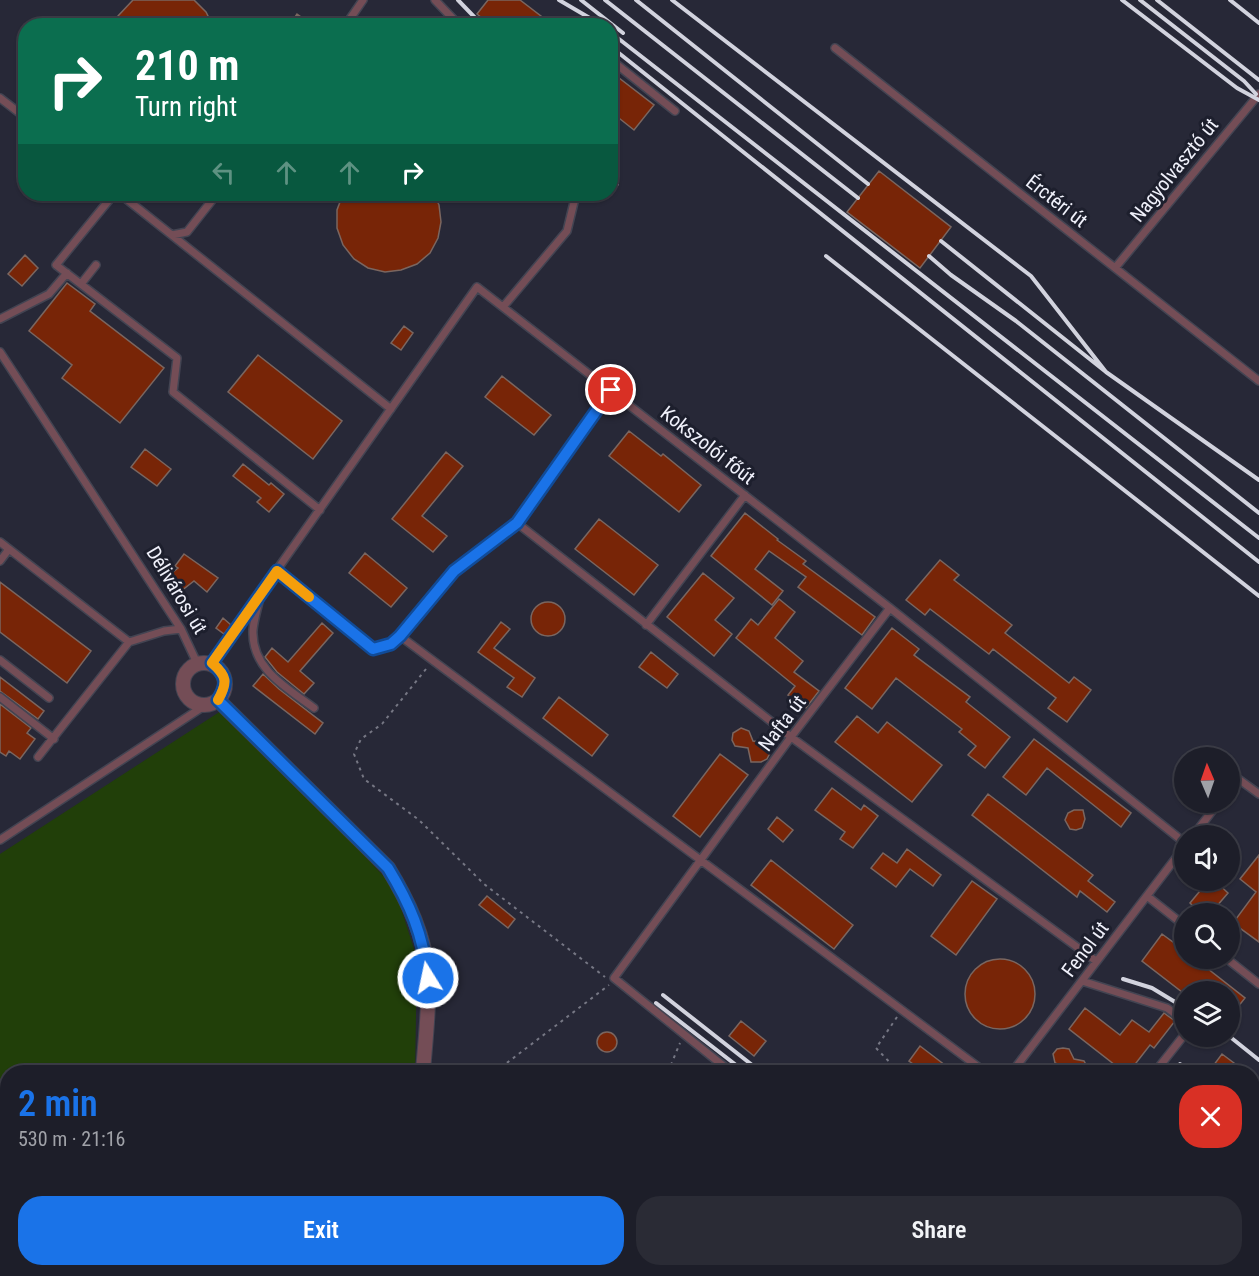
<!DOCTYPE html>
<html lang="en">
<head>
<meta charset="utf-8">
<style>
  :root { --surface:#1d1e29; --page:#2a2b35; --text:#f1f3f6; --muted:#a0a2a8; --line:#3b3c46; --accent:#1a73e8 }
  body { margin:0; font-family:"Roboto Condensed",sans-serif; background:var(--page); color:var(--text); height:100vh; display:flex; flex-direction:column; font-size:22px; white-space:nowrap }
  * { box-sizing:border-box; margin:0 }
  p { font-size:20px; color:var(--muted) }
  .icon { flex:none; width:33px; height:33px; fill:none; stroke:currentColor; stroke-width:2; stroke-linecap:round; stroke-linejoin:round }
  .map { position:relative; flex:1; overflow:hidden }
  .details { position:absolute; left:0px; top:1065px; width:1260px; height:212px; display:flex; flex-direction:column; background:var(--surface); border-radius:24px 24px 0 0; box-shadow:0 2px 4px #0004,0 0 0 2px var(--line) }
  .details>* { flex:none }
  .top-card { position:absolute; left:18px; top:18px; width:600px; height:183px; border-radius:24px; box-shadow:0 2px 4px #0004,0 0 0 2px var(--line); background:#0b6e4f; color:#fff; overflow:hidden }
  .needle { width:39px; rotate:358deg }
  .buttons { position:absolute; left:1174px; top:747px; display:grid; gap:12px }
  .buttons a { display:grid; place-items:center; width:66px; height:66px; border-radius:50%; background:var(--surface); box-shadow:0 2px 4px #0004,0 0 0 2px var(--line); font-size:30px }
  .pin { position:absolute; display:grid; place-items:center; width:51px; height:51px; color:#fff; margin:-26px; border:3px solid #fff; border-radius:50%; box-shadow:0 2px 6px #0007 }
  .me { position:absolute; width:66px; margin:-33px; rotate:350deg; stroke-linejoin:round; filter:drop-shadow(0 0 4px #0008) }
  .turn { display:flex; align-items:center; gap:21px; height:126px; padding:0 18px; font-size:27px }
  .turn .icon { width:78px; height:78px; stroke-width:2.5 }
  .turn b { display:block; font-size:42px; line-height:51px }
  .lanes { display:flex; align-items:center; height:57px; padding:0 18px; background:#0003; justify-content:center; gap:30px; direction:ltr }
  .lanes .off { opacity:.35 }
  .round { display:grid; place-items:center; flex:none; width:63px; height:63px; border-radius:24px; background:var(--page) }
  .overview { display:flex; align-items:center; justify-content:space-between; height:102px; padding:0 18px }
  h1 { font-size:36px; font-weight:600; line-height:45px; color:var(--accent) }
  .action { display:flex; gap:12px; margin-top:auto; padding:12px 18px }
  .action a { flex:1; height:69px; border-radius:24px; background:var(--accent); color:#fff; font-size:24px; font-weight:600; line-height:69px; text-align:center }
  .action a+a { background:var(--page); color:var(--text) }
  .map>svg:first-child { display:block }
  .green { fill:#213f09 }
  .building { fill:#782507; stroke:#7a6660; stroke-width:1.5 }
  .lines { fill:none; stroke-linecap:round; stroke-linejoin:round }
  .service-casing { stroke:#434452; stroke-width:10 }
  .minor-casing { stroke:#434452; stroke-width:16 }
  .path { stroke:#767784; stroke-width:2; stroke-dasharray:3 4.5; stroke-linecap:butt }
  .service { stroke:#744d56; stroke-width:7 }
  .minor { stroke:#744d56; stroke-width:14 }
  .rail { stroke:#d2d3de; stroke-width:4 }
  .route-casing { stroke:#114b97; stroke-width:15 }
  .route { stroke:#1a73e8; stroke-width:10 }
  .slow { stroke:#f59e0b; stroke-width:10 }
  .labels { text-anchor:middle; dominant-baseline:central; stroke-width:6; stroke-linejoin:round; paint-order:stroke }
  .street-label { font-size:20px; fill:#f0f1fb; stroke:#1d1f2d }
</style>
</head>
<body>
<div class="map">
<svg width="1259" height="1276" viewBox="0 0 1259 1276">
  <rect width="100%" height="100%" fill="#272837"/>
  <path class="green" d="M224,709L394,887L417,958L415,1072H8L7,1219L0,1208V854Z
    M43,1269H414L413,1276H47Z"/>
  <path class="building" d="M133,0H194L206,12L213,26H114L118,16Z
    M488,0H520L554,26H492L477,14Z
    M297,14L314,26H289Z
    M610,71L654,105L634,130L610,111Z
    M879,171L951,227L920,268L847,212Z
    M343,194H434L439,205L441,222L438,238L430,253L417,264L401,270L385,272L368,268L354,259L343,245L337,228V210Z
    M25,255L38,268L22,286L8,274Z
    M67,283L95,304L90,311L164,368L120,423L62,378L72,365L29,331Z
    M404,326L413,333L401,350L391,343Z
    M258,355L342,421L313,459L228,392Z
    M502,376L551,415L534,435L485,397Z
    M629,431L661,456L663,454L701,485L679,512L609,456Z
    M145,449L171,469L157,486L131,467Z
    M446,452L463,466L422,516L447,536L433,552L392,519Z
    M243,464L269,485L271,483L284,494L269,512L257,502L261,498L233,476Z
    M745,513L778,539L777,540L806,561L803,564L875,617L862,635L798,587L806,577L769,551L755,569L783,591L772,605L711,556Z
    M599,519L658,565L634,595L575,549Z
    M365,553L407,588L391,607L349,573Z
    M184,554L218,578L207,592L194,581L176,595L164,579L178,568L175,566Z
    M940,560L959,575L954,580L1012,625L1005,633L1069,683L1074,677L1091,690L1067,722L1048,708L1056,698L993,649L989,654L930,609L925,615L906,600Z
    M703,573L734,598L715,620L732,634L714,656L667,617Z
    M0,582L91,651L67,683L0,632Z
    M779,599L795,612L775,638L803,661L794,672L819,691L806,708L788,695L795,686L736,638L751,619L758,625Z
    M531 619a17 17 0 1 1 34 0a17 17 0 1 1-34 0Z
    M223,618L231,625L224,634L216,628Z
    M501,622L510,629L494,648L535,678L522,697L507,687L514,678L478,652Z
    M322,623L333,633L300,671L314,683L304,694L277,672L265,657L272,648L288,662Z
    M892,628L919,649L914,655L970,697L966,702L1010,737L985,768L968,755L976,746L959,732L962,729L896,678L872,709L845,688Z
    M651,652L678,674L667,688L639,667Z
    M263,674L279,689L323,723L315,734L253,686Z
    M0,677L44,711L38,719L0,691Z
    M559,697L608,735L592,756L543,718Z
    M0,704L31,728L27,733L35,739L20,759L9,751L6,756L0,752Z
    M857,716L878,733L887,722L942,765L912,802L835,742Z
    M741,728L749,731L753,741L762,742L768,746L770,753L767,759L761,762H751L748,748L735,746L732,740L733,733Z
    M1034,739L1131,813L1121,827L1047,768L1026,795L1003,777Z
    M720,754L748,775L700,837L673,816Z
    M832,788L861,810L864,805L878,816L853,848L840,839L845,832L815,810Z
    M988,794L1093,875L1088,881L1115,902L1107,912L1080,891L1077,897L972,815Z
    M1074,810H1083L1085,819L1082,828L1076,830L1070,829L1065,820L1068,813Z
    M777,817L793,830L783,842L768,829Z
    M907,849L941,875L933,886L910,869L896,887L871,868L883,853L897,863Z
    M1259,855V942L1233,923L1256,892L1240,879Z
    M771,860L853,925L834,949L751,885Z
    M1209,880H1214L1228,893L1210,914H1201L1190,903Z
    M972,881L997,899L956,955L931,936Z
    M487,896L515,919L508,928L479,905Z
    M1162,934L1185,951V958H1194L1245,998L1230,1017V992H1182L1142,961Z
    M965 994a35 35 0 1 1 70 0a35 35 0 1 1-70 0Z
    M1085,1008L1120,1035L1132,1020L1149,1032L1164,1013L1175,1021L1154,1048L1150,1045L1129,1072H1124L1069,1029Z
    M741,1021L766,1041L754,1056L729,1036Z
    M597 1042a10 10 0 1 1 20 0a10 10 0 1 1-20 0Z
    M920,1046L954,1072H924L909,1061Z
    M1063,1048L1069,1049L1074,1059L1084,1061L1090,1072H1077L1055,1063L1053,1054L1057,1049Z
    M1222,1054L1246,1072H1221L1213,1066Z"/>
  <g class="lines">
    <defs>
      <path id="service" d="M435,0L460,26
        M345,26L363,0
        M835,48L1259,381
        M610,59L675,111
        M0,98L26,118
        M114,194L56,265L177,358L173,392L320,510
        M120,194L391,409
        M172,235L187,232L217,194
        M1115,268L1259,94
        M81,284L96,265
        M503,307L567,231L576,194
        M0,319L49,294L67,273
        M0,352L181,629L197,663
        M517,523L791,737L1096,961
        M0,542L129,642L164,631L181,629
        M0,561L9,549
        M277,571L373,649L391,644L400,636L454,571L517,523L611,390
        M260,597C258,607 254,619 253,630C251,669 287,688 314,708
        M646,625L745,495
        M400,636L985,1072
        M0,660L49,698
        M211,663L477,287L890,608L1185,843
        M0,697L54,739
        M38,757L129,642
        M1230,788L1237,778L1259,794
        M1193,836L1219,802
        M0,840L204,706
        M1147,896L1185,926
        M1226,958L1259,984
        M1082,981L1167,1008L1185,1021
        M731,1072L614,978L791,737L890,608
        M1012,1072L1185,846
        M1155,1072L1185,1034
        M1252,1257L1259,1262
        M898,1269L908,1276
        M853,1276L859,1269"/>
      <path id="minor" d="M183 684a21 21 0 1 1 42 0a21 21 0 1 1-42 0Z
        M218,700L388,868C408,901 425,936 428,975C430,1004 425,1043 423,1072
        M412,1276V1269"/>
    </defs>
    <use href="#service" class="service-casing"/>
    <use href="#minor" class="minor-casing"/>
    <path class="path" d="M426,669L382,724L361,739L354,754L364,779L419,820L484,884L605,977
      M897,1017L876,1048L899,1072
      M495,1072L609,985
      M668,1072L680,1043"/>
    <use href="#service" class="service"/>
    <use href="#minor" class="minor"/>
    <path class="rail" d="M458,0L483,26
      M559,0L600,24
      M581,0L623,33
      M605,0L858,198
      M636,0L868,184
      M672,0L1031,276L1106,372
      M1122,0L1237,88L1259,100
      M1140,0L1244,81L1256,94
      M1157,0L1259,80
      M1230,0L1259,23
      M610,32L1259,538
      M610,46L1259,562
      M610,176L617,184
      M941,241L1106,372L1259,480
      M826,256L1259,596
      M929,256L951,275L1016,321L1259,513
      M1123,979L1152,988L1185,1008
      M663,995L761,1072
      M656,1003L745,1072
      M1229,1036L1259,1060
      M1180,1064L1190,1072
      M1252,1121L1259,1126
      M0,1224L8,1235
      M31,1269L35,1276
      M995,1269L1005,1276"/>
  </g>
  <g class="lines">
    <defs>
      <path id="route" d="M428,978C423,934 410,904 388,868L218,700C228,683 227,676 212,663L277,571L373,649L391,644L400,636L454,571L517,523L611,390"/>
    </defs>
    <use href="#route" class="route-casing"/>
    <use href="#route" class="route"/>
    <path class="slow" d="M218,700C228,682 227,676 212,663L277,571L309,597"/>
  </g>
  <g class="labels">
    <g class="street-label">
      <text transform="translate(1174 170) rotate(-51)">Nagyolvasztó út</text>
      <text transform="translate(1057 201) rotate(38)">Érctéri út</text>
      <text transform="translate(708 445) rotate(38)">Kokszolói főút</text>
      <text transform="translate(177 590) rotate(59)">Délivárosi út</text>
      <text transform="translate(782 723) rotate(-53)">Nafta út</text>
      <text transform="translate(1085 949) rotate(-53)">Fenol út</text>
    </g>
  </g>
</svg>
<div class="buttons">
<a><svg class="needle" viewBox="-14 -14 28 28"><path d="M0-13l5 13h-10z" fill="#e53935"/><path d="M0 13l5-13h-10z" fill="#a0a2a8"/></svg></a>
<a><svg class="icon" aria-label="sound" viewBox="0 0 24 24"><path d="M4 9h4l5-4v14l-5-4H4zM17 9q2 3 0 6"/></svg></a>
<a><svg class="icon" aria-label="search" viewBox="0 0 24 24"><circle cx="10" cy="10" r="6"/><path d="M15 15l6 6"/></svg></a>
<a><svg class="icon" aria-label="layers" viewBox="0 0 24 24"><path d="M12 4l9 5-9 5-9-5zM3 14l9 5 9-5"/></svg></a>
</div>
<div class="pin" style="left:611px;top:390px;background:#d93025"><svg class="icon" aria-label="arrive" viewBox="0 0 24 24"><path d="M6 21V4h12l-3 4 3 4H6"/></svg></div>
<svg class="me" style="left:428px;top:978px" viewBox="-20 -20 40 40"><circle r="17" fill="#1a73e8" stroke="#fff" stroke-width="3"/><path d="M0-11L8 9 0 5-8 9z" fill="#fff"/></svg>
<div class="top-card">
<div class="turn"><svg class="icon" aria-label="right" viewBox="0 0 24 24"><path d="M7 20v-9h11M14 6l5 5-5 5"/></svg><div><b>210 m</b>Turn right</div></div>
<div class="lanes"><svg class="icon off" aria-label="left" viewBox="0 0 24 24"><path d="M17 20v-9H6M10 6l-5 5 5 5"/></svg><svg class="icon off" aria-label="ahead" viewBox="0 0 24 24"><path d="M12 20V5M6 11l6-6 6 6"/></svg><svg class="icon off" aria-label="ahead" viewBox="0 0 24 24"><path d="M12 20V5M6 11l6-6 6 6"/></svg><svg class="icon" aria-label="right" viewBox="0 0 24 24"><path d="M7 20v-9h11M14 6l5 5-5 5"/></svg></div>
</div>
<section class="details">
<div class="overview"><div><h1>2 min</h1><p>530 m · 21:16</p></div><a class="round" style="background:#d93025;color:#fff"><svg class="icon" aria-label="close" viewBox="0 0 24 24"><path d="M6 6l12 12M18 6L6 18"/></svg></a></div>
<div class="action"><a>Exit</a><a>Share</a></div>
</section>
</div>
</body>
</html>
